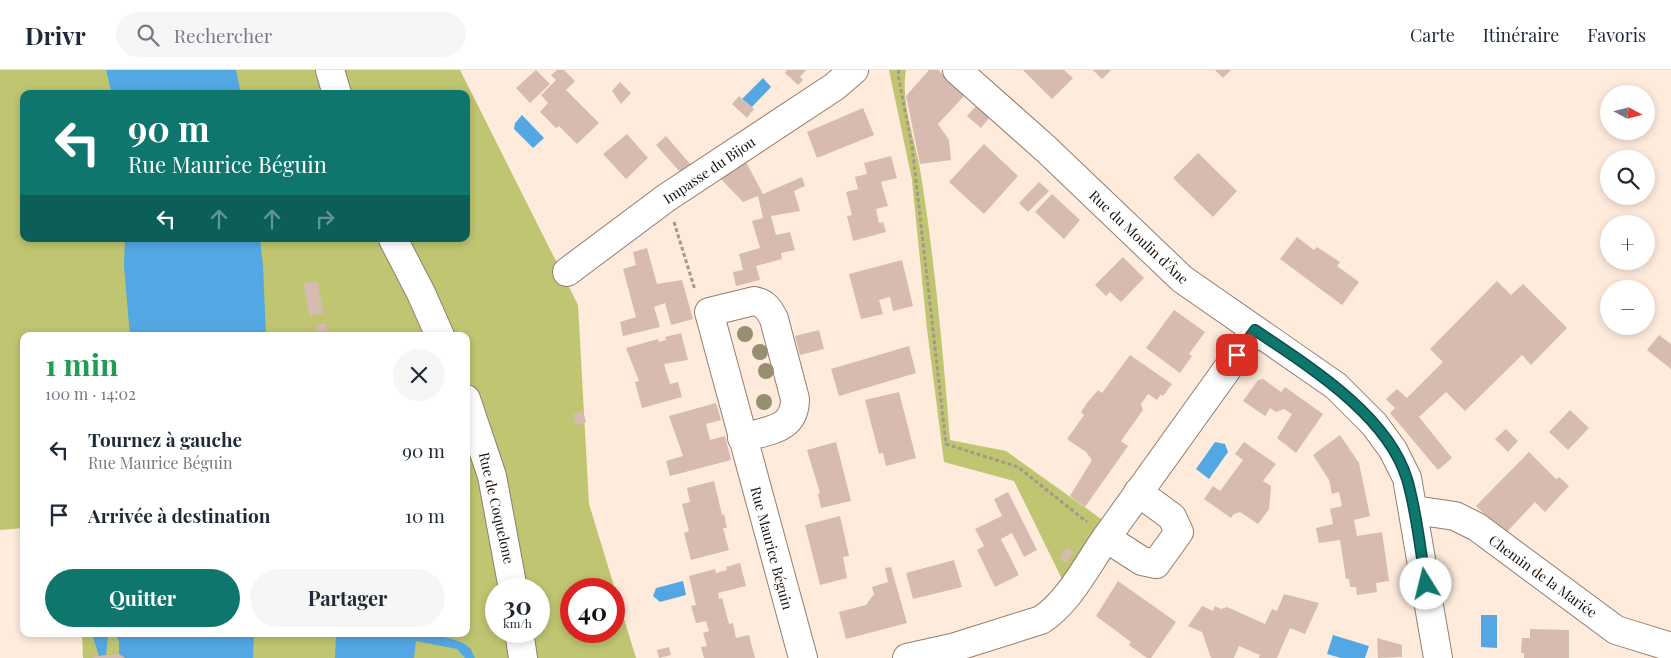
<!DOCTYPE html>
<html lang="fr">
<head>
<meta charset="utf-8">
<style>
  :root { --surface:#fff; --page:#f6f6f7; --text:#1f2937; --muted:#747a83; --line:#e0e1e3; --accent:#0f766e }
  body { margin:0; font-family:"Playfair Display",serif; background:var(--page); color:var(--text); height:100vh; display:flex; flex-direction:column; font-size:19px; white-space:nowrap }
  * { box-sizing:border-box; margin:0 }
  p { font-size:16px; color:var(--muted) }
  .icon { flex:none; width:28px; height:28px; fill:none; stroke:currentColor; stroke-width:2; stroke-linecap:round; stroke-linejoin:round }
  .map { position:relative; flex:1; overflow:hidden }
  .side { position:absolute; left:20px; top:262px; width:450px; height:305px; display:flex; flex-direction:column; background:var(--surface); border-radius:10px; box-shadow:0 2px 8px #0003 }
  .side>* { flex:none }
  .guide { position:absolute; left:20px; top:20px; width:450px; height:152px; border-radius:10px; box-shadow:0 2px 8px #0003; background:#0f766e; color:#fff; overflow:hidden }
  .needle { width:32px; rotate:97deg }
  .buttons { position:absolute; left:1600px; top:15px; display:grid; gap:10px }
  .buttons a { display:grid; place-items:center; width:55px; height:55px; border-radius:50%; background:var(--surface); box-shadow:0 2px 8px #0003; font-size:25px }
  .speed { position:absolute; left:485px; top:508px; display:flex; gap:10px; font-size:25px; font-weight:700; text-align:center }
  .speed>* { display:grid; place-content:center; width:65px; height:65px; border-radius:50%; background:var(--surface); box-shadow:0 2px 8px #0003; line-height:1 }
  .speed small { font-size:12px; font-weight:400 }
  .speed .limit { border:8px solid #d22; background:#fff; color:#111 }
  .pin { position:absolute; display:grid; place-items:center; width:42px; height:42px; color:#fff; margin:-21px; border-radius:10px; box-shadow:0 2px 8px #0006 }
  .me { position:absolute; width:55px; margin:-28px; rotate:351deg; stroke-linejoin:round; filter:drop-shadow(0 0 4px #0008) }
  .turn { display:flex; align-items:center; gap:18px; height:105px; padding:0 25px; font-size:22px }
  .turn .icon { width:65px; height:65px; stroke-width:2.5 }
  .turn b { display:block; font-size:35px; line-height:42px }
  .lanes { display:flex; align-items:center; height:48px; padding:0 25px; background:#0003; justify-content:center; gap:25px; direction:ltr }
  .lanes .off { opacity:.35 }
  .round { display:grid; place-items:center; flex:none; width:52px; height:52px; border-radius:26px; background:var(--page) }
  .summary { display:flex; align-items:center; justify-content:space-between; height:85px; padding:0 25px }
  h1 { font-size:30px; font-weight:700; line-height:38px; color:#1e9e55 }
  .cta { display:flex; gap:10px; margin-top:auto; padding:10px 25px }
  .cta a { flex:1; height:58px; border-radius:30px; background:var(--accent); color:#fff; font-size:20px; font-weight:700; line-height:58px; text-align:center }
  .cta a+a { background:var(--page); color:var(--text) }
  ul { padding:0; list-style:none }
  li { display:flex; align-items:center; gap:15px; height:65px; padding:0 25px }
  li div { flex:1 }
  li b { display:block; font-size:19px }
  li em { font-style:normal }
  header { display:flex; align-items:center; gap:30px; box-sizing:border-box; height:70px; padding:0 25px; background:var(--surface); border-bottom:1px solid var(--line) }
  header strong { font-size:24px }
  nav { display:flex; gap:28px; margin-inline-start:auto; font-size:18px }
  .search { width:350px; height:45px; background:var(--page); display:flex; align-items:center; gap:12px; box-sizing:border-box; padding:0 18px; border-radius:28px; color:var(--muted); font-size:19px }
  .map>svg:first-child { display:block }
  .green { fill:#bfc570; fill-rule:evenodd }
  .water { fill:#53a8e4 }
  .building { fill:#d7bab0 }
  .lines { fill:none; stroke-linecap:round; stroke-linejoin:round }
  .minor-casing { stroke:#937d6d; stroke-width:30 }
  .path { stroke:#a7988c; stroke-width:3; stroke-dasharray:4 2.5; stroke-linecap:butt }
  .minor { stroke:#fff; stroke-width:28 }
  .tree { fill:#978f72 }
  .route-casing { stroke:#0a4d48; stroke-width:12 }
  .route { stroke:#0f766e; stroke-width:9 }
  .labels { text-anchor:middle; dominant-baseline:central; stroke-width:4; stroke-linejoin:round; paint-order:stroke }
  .street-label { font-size:14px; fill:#18100a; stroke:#fff }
</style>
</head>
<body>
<header>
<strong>Drivr</strong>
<div class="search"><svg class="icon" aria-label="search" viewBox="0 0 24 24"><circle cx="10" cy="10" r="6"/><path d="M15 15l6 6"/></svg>Rechercher</div>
<nav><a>Carte</a><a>Itinéraire</a><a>Favoris</a></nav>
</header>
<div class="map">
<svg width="1671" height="588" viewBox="0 0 1671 588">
  <rect width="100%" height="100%" fill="#feebdc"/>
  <path class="green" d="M0,0H460L578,235L589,434L636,588H83L82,564H466V266H24V458L0,460ZM24,24H466V169H24ZM496,519H539V561H496ZM571,519H614V561H571Z
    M889,0H906C900,34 916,71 921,105C935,194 943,281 950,370L1006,381L1104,451L1062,509L1014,411L944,392L927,259L912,110Z"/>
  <path class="water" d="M106,0H236L241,24H112Z
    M763,8L771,17L752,37L742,29Z
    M522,45L544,68L533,78L514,59L515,53Z
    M125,169H260L263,195L266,266H130L124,196Z
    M1215,372L1225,374L1228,382L1209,409L1196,399Z
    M683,511L686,525L660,532L653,526L656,518Z
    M1481,545H1497V578L1481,577Z
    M92,564H254L253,588H125L119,584V572L116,565L108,566L106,585L99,586Z
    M336,564C366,564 448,557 470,578C472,580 473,585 475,588H465L457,579L416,571L414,588H335Z
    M1333,565L1369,576L1365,588H1341L1327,584Z"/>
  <path class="building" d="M536,0L550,14L530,33L516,18Z
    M557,0H564L575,11L566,20L599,53L577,74L559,56L556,58L540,42L548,33L541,25L556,10L551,5Z
    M787,0H806L800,7L803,10L798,15L785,3Z
    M929,0H938L965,25L938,54L949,70L951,90L920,94L906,26Z
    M1023,0H1064L1073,8L1052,29Z
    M1093,0H1111L1102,9Z
    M1215,0H1231L1223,8Z
    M620,12L631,23L621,34L612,21Z
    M739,26L754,39L747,48L732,34Z
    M976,36L989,48L981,58L967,46Z
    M863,38L874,65L817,88L807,62Z
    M627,64L648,88L626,109L603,84Z
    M666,66L697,102H680L656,75Z
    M984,74L1018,106L984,144L949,112Z
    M1198,83L1237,121L1213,147L1173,108Z
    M891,86L897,108L881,112L888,136L876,139L879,153L883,152L886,162L853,171L847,146L852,145L846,122L858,119L855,107L867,104L864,93Z
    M746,92L763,124L802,107L805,116L794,121L800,141L771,146L776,165L790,162L795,180L781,183L782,189L756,196L760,210L736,216L733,202L743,200L739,184L760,178L752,151L763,148L758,126L743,132L720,108Z
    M1039,112L1049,121L1028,142L1019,133Z
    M1052,124L1080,150L1064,169L1035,142Z
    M1297,167L1314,180L1317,177L1340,192L1337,196L1359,212L1342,235L1280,189Z
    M647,178L657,214L682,210L693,249L671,255L665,233L654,237L660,257L623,266L620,252L636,247L623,199L636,195L633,182Z
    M1123,187L1144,208L1121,232L1110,222L1106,226L1095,215Z
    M902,190L913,236L893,241L890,227L879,230L883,244L861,249L849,204Z
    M317,211L324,243L310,246L303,214Z
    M1497,211L1511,225L1523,214L1567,258L1531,295L1522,285L1465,341L1446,322L1419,347L1452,388L1438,400L1390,343L1395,338L1386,329L1397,319L1407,328L1443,292L1430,279Z
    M1174,240L1205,262L1189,284L1192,286L1180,303L1146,278Z
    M326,253L327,261L317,262L316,256Z
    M819,260L824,279L800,285L795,266Z
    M681,263L688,290L664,294L670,314L678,312L682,327L642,338L635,312L639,311L626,278L658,269L659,272L666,270L665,267Z
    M1659,265L1671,274V299L1647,280Z
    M909,276L916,303L839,326L831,299Z
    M1130,285L1172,314L1163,326L1161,324L1157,330L1148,324L1141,334L1143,340L1121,371L1128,376L1085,437L1070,426L1092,390L1086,382L1067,369L1084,345L1081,342L1087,333L1098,320L1102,323Z
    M1263,309L1281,322L1285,317L1323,344L1296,383L1277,368L1292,344L1284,339L1276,342L1270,338L1265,346L1243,331L1258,310Z
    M899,322L916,388L886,396L883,383L879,384L865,330Z
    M716,333L721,350L706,354L710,370L725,366L731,390L670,406L666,391L683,386L669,346Z
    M1570,340L1589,358L1568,380L1549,362Z
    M583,341L586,352L576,355L573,344Z
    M1506,359L1518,371L1508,382L1495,369Z
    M1340,365L1359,393L1370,446L1354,450L1357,466L1382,462L1389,511L1376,513L1377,522L1357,525L1356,517H1350L1349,509H1346L1340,470L1319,473L1316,458L1333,454L1330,439L1342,436L1339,422L1332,424L1329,410L1313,385Z
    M836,372L851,431L821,438L818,424L820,423L807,380Z
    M1244,372L1276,394L1263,411L1271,416L1269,439L1258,454L1240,442L1234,444L1231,448L1204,429L1213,416L1220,421L1243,390L1235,384Z
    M1529,382L1556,409L1559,407L1569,416L1545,442L1535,432L1505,464L1476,436Z
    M714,411L722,445L724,444L727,458H723L729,480L691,490L684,463L689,461L682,434L690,432L687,418Z
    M1008,422L1037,480L1024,487L1012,463L1001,469L1019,505L995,517L977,480L984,476L975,459L1002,446L994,429Z
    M840,446L849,486L843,487L847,508L820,515L805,455Z
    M1067,477L1074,482L1066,493L1059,488Z
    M954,490L962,517L913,529L906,503Z
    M740,493L746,516L718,523L719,529L722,528L729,554L733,553L736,568L749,565L755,588H704L701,577L707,576L703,563L709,561L706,551L696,553L691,536L696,535L689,506L715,499L716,503L727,500L726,497Z
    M891,497L907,553L846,569L839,542L866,535L874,524L872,517L888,512L885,498Z
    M1118,511L1176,552L1151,588H1147L1129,575L1131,572L1096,546Z
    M1284,524L1319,533L1305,564L1290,558L1277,588H1259L1260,585L1239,576L1234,588H1211L1202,562L1188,556L1202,536L1213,541L1215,536L1221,539L1227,537L1265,554L1272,539L1277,541Z
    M1530,559L1569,560V588H1524V583H1521L1522,568H1530Z
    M1377,568L1402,575V587L1378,588Z
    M669,577L671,585L659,588L657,580Z
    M119,584L125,588H91L99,586Z"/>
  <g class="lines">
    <defs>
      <path id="minor" d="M330,0L337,24
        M957,0L1046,79L1182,209L1336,316L1374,354L1393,380L1407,408L1438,588
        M393,169L421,223L440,266
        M567,202L666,128L834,17L854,0
        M466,329L492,406L513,519
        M742,368C767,360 795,361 795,329L774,249C769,239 765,233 754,231L709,242L803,588
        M1138,422L1172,447L1179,462L1156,494L1142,491L1106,468L1248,270L1255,260
        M1414,440L1455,446L1477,457L1616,560L1671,577
        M519,561L523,588
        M907,588L952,578L1041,550C1069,532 1087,495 1106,468"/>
    </defs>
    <use href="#minor" class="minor-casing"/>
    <path class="path" d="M899,0L898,5L912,76L946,374L1018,397L1087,452
      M674,152L695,220"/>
    <use href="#minor" class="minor"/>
  </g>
  <g class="tree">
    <circle cx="745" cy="264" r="8"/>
    <circle cx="760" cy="282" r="8"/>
    <circle cx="766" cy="301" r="8"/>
    <circle cx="764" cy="332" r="8"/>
  </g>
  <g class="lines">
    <defs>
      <path id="route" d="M1237,285L1255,260C1308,296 1387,344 1407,409C1417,443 1420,479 1426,514"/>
    </defs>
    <use href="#route" class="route-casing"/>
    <use href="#route" class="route"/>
  </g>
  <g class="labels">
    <g class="street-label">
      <text transform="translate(709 100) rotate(-34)">Impasse du Bijou</text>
      <text transform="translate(1139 167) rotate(43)">Rue du Moulin d'Âne</text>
      <text transform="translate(497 438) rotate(77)">Rue de Coquelone</text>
      <text transform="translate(772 478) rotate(75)">Rue Maurice Béguin</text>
      <text transform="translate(1543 506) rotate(36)">Chemin de la Mariée</text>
    </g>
  </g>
</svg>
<div class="buttons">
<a><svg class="needle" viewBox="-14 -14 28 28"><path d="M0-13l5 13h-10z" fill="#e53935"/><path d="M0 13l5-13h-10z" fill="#747a83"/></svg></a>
<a><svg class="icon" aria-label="search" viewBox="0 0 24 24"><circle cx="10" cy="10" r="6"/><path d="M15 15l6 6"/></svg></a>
<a>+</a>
<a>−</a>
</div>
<div class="speed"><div>30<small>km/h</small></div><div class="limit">40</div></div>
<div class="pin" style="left:1237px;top:285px;background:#d93025"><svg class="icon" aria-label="arrive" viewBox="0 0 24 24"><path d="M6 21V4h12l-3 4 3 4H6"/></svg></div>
<svg class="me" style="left:1426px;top:514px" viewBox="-20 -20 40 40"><circle r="19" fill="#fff"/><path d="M0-13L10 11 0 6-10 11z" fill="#0f766e"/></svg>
<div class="guide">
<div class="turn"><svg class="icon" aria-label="left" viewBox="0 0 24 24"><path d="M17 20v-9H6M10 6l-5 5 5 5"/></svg><div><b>90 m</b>Rue Maurice Béguin</div></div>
<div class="lanes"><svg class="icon" aria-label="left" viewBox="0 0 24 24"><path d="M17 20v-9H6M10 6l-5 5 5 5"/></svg><svg class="icon off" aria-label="ahead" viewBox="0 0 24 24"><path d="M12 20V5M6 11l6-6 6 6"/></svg><svg class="icon off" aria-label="ahead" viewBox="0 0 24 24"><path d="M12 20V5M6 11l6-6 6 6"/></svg><svg class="icon off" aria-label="right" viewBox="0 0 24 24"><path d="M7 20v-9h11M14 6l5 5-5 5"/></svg></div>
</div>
<section class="side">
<div class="summary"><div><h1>1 min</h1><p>100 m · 14:02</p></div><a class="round"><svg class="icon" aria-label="close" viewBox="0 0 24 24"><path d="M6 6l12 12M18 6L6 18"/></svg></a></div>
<ul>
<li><svg class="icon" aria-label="left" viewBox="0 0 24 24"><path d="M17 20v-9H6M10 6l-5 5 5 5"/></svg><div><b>Tournez à gauche</b><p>Rue Maurice Béguin</p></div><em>90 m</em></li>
<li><svg class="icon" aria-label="arrive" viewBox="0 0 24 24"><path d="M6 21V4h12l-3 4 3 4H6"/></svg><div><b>Arrivée à destination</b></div><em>10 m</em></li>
</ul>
<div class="cta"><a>Quitter</a><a>Partager</a></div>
</section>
</div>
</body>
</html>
